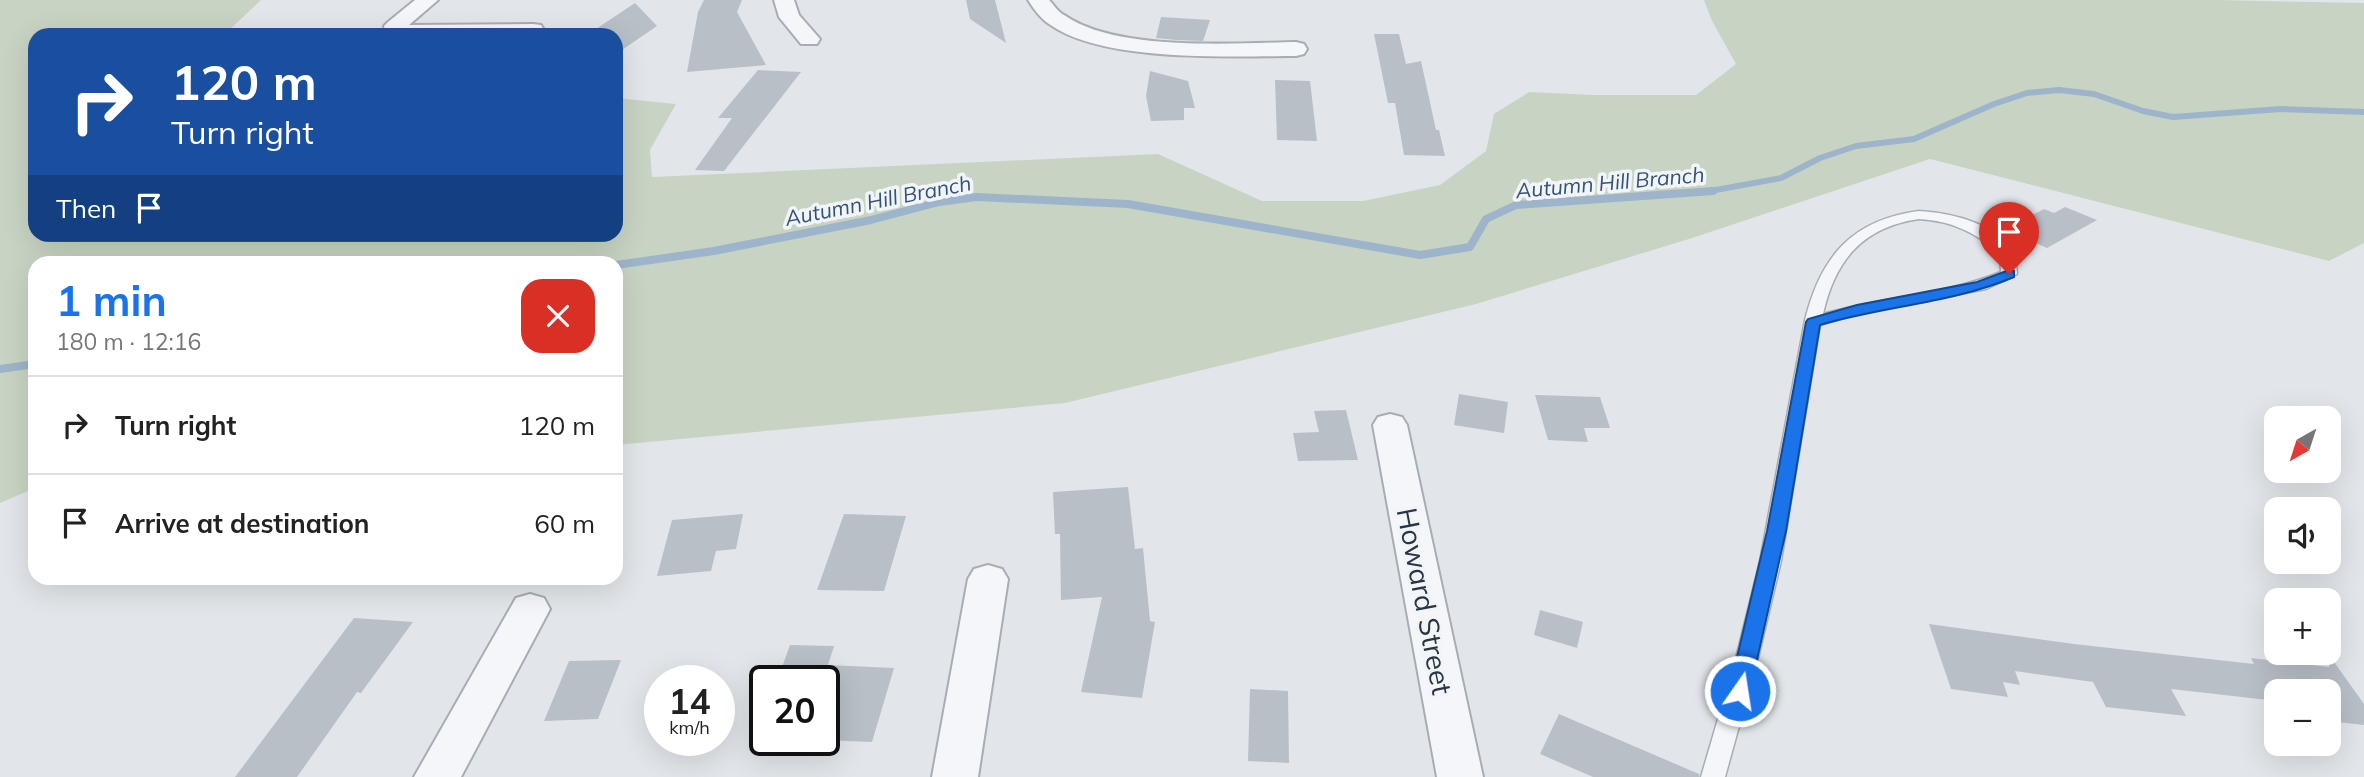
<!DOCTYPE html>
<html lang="en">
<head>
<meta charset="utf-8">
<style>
  :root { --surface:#fff; --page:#f6f6f6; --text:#222; --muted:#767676; --line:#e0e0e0; --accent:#1a73e8 }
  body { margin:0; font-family:Mulish,sans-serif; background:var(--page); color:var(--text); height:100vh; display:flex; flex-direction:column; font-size:26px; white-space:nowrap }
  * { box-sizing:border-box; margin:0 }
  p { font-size:23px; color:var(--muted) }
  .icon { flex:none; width:38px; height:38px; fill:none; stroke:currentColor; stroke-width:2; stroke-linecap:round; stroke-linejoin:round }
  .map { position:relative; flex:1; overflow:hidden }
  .side { position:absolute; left:28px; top:256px; width:595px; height:329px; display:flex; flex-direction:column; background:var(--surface); border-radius:21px; box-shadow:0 7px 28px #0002 }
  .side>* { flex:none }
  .guide { position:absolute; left:28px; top:28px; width:595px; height:214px; border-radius:21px; box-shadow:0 7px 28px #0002; background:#1a4fa0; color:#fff; overflow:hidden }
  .needle { width:46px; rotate:219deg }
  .fabs { position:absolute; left:2264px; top:406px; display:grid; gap:14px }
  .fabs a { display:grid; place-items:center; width:77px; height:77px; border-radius:14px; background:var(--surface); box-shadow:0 7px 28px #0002; font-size:35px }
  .speed { position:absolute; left:644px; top:665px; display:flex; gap:14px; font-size:35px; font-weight:700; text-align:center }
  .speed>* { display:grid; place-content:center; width:91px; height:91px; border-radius:50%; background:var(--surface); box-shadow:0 7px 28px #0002; line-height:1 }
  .speed small { font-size:18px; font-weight:400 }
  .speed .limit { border:4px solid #111; border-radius:10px; background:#fff; color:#111 }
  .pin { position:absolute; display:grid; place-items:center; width:60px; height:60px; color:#fff; margin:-72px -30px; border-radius:50% 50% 50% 0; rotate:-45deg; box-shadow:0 0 7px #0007 }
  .pin .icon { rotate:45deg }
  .me { position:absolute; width:77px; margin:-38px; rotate:13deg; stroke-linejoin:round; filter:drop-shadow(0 0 5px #0008) }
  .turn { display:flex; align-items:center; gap:24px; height:147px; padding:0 28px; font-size:32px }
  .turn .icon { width:91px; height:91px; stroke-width:2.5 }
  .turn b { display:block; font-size:49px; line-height:60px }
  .then { display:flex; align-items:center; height:66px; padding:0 28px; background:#0003; gap:14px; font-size:26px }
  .round { display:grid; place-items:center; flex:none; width:74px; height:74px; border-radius:21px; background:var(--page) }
  .summary { display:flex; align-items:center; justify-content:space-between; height:119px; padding:0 28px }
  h1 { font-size:42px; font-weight:700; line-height:52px; color:var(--accent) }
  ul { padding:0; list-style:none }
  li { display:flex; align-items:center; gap:21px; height:98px; padding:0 28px; border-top:2px solid var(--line) }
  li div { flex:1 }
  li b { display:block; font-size:26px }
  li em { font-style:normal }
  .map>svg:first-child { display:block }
  .green { fill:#c8d4c3 }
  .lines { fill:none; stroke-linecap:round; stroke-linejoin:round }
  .stream-far1 { stroke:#9eb4ca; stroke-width:6 }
  .stream { stroke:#9eb4ca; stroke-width:8 }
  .building { fill:#b9bfc7 }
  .service-casing { stroke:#a7adb4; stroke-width:3 }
  .minor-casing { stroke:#a7adb4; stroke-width:4 }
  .service { fill:#f5f6f9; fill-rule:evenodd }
  .minor { fill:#f5f6f9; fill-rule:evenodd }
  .route { fill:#1a73e8; stroke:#114b97; stroke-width:2 }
  .labels { text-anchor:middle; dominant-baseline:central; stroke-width:7; stroke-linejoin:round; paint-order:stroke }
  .far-water-label { font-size:21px; font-style:italic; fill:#345476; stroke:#f2f5f8 }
  .near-street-label { font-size:28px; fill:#2a3442; stroke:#f2f5f8 }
</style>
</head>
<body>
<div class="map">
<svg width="2364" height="777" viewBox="0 0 2364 777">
  <rect width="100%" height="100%" fill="#e2e6ea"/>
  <path class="green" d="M0,0H261L224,35H35V234H616V98L676,104L650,150L652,177L1158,154L1262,201H1363L1440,185L1486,151L1494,114L1529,92L1593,95H1696L1736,64L1712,21L1704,0H2216L2364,3V243L2329,261L1930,159L1689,239L1476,304L1065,403L616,445V262H35V488L0,503Z"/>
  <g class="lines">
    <path class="stream-far1" d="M1699,193L1781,178L1820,158L1856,146L1914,139L1994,104L2027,93L2059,90L2094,94L2143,111L2173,117L2281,109L2364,112"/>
    <path class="stream" d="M616,265L714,251L871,220L939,202L977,197L1128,204L1420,255L1470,247L1486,219L1516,205L1713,191
      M0,369L35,364"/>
  </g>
  <path class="building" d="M704,0H742L737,12L766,65L687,72L698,12Z
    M966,0H995L1006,43L970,19Z
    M635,3L657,26L616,54V35H587Z
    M1161,17L1210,20L1203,41L1176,40L1156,38Z
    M1374,34H1399L1406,64L1421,61L1436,130H1439L1445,156L1404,155L1395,103H1388Z
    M758,70L801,72L724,171L695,170L732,118H718Z
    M1150,71L1188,81L1195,108H1184V120L1151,121L1146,96Z
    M1275,80L1310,81L1317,141L1277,140Z
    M2065,207L2097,220L2047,248L2004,229L2044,209L2054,213Z
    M1459,394L1508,402L1504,433L1454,425Z
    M1535,395L1600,397L1610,428H1584L1588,442L1548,440Z
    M1346,410L1358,460L1298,461L1293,433L1319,432L1314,411Z
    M1128,487L1135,549L1143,548L1150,621L1155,622L1142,698L1081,692L1102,597L1061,600L1060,534H1055L1053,492Z
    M743,514L736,549L716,551L711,571L657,576L672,520Z
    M844,514L906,516L884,591L817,590Z
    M1540,610L1583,622L1577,648L1534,635Z
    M354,618L413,622L361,693L357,692L297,777H235Z
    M1929,624L2074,644L2254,664L2251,658L2329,667V655L2364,704V725L2329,721V691H2277V701L2171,689L2186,716L2106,707L2093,682L2015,671L2020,685L2003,682L2008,697L1951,689Z
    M790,645L834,646L828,665L894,668L872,742L824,740V675L822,681H777Z
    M621,660L598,719L544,721L569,661Z
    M1250,689L1288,691L1289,763L1248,761Z
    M1559,714L1699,774V777H1593L1540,754Z"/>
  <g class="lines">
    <defs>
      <path id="service" d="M1919,211C1954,213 1991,223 2015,251L2017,274L1986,289L1860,313L1820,325L1781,561L1759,654L1725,777H1701L1737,654L1760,561L1805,320C1821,256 1852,220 1919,211ZM1919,219C1952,221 1974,232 2000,253L2001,272C1945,295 1881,297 1823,314C1835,260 1863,227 1919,219Z"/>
      <path id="minor" d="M415,0H438L409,25L533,24L541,25L544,30L539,35H386L384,26L388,22Z
        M774,0H794L799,15L820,39L817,44H801L779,17Z
        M1028,0H1049C1054,5 1058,12 1064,15C1117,52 1233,43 1296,42L1304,44L1307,49L1304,54L1296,56C1231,56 1103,63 1049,24C1041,19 1033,8 1028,0Z
        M1390,414L1402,417L1407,425L1483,777H1437L1373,425L1378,417Z
        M988,565L1002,569L1008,579L978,777H932L968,579L974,569Z
        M530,594L544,598L550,609L461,777H414L516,598Z"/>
    </defs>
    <use href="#service" class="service-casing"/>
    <use href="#minor" class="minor-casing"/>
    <use href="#service" class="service"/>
    <use href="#minor" class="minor"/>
  </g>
  <path class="route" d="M2009,270L2014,271V277C1953,303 1884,306 1820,325L1786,531L1750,691L1747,697L1740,699L1732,697L1729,691L1767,531L1806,322L1808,319L1857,305L1977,282Z"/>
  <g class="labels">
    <g class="far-water-label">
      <text transform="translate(1610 182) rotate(-5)">Autumn Hill Branch</text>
      <text transform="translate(878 200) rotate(-11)">Autumn Hill Branch</text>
    </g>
    <g class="near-street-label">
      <text transform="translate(1425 601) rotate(79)">Howard Street</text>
    </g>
  </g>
</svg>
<div class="fabs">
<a><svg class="needle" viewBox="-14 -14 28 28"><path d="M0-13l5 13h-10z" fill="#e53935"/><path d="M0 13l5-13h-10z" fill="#767676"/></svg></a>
<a><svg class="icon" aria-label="sound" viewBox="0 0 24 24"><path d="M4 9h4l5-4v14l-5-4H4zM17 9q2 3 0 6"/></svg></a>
<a>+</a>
<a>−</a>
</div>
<div class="speed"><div>14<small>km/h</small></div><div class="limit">20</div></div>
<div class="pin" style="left:2009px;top:274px;background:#d93025"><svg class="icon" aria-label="arrive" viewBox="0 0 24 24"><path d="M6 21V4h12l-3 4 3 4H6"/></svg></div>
<svg class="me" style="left:1740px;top:691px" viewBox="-20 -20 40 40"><circle r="17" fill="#1a73e8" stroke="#fff" stroke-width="3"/><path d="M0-11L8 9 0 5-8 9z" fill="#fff"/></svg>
<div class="guide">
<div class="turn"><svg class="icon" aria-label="right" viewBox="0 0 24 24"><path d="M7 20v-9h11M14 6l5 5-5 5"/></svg><div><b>120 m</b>Turn right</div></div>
<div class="then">Then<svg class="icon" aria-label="arrive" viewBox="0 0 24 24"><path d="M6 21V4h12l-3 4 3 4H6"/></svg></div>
</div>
<section class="side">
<div class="summary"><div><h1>1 min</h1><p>180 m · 12:16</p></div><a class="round" style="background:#d93025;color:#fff"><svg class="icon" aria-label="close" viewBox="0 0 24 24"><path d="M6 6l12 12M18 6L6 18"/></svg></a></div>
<ul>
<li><svg class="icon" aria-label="right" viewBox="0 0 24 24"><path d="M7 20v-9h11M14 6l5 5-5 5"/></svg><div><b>Turn right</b></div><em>120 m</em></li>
<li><svg class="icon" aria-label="arrive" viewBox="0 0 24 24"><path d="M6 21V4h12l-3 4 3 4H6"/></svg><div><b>Arrive at destination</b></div><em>60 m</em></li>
</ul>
</section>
</div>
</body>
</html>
